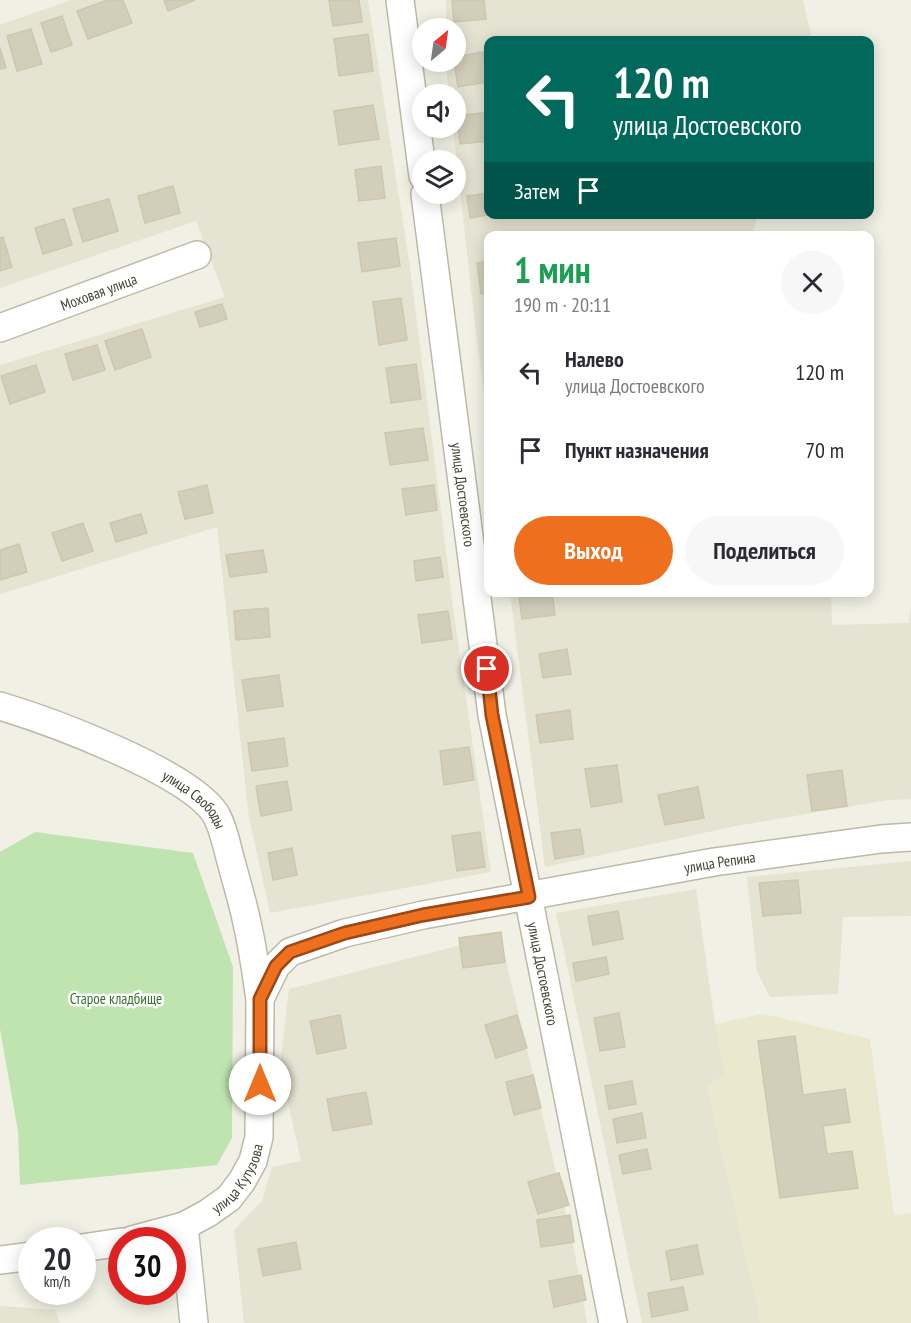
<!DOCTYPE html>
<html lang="ru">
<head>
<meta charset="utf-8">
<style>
  :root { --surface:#fff; --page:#f7f7f7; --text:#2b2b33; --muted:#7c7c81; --accent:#ee6f1e }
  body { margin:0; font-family:"PT Sans Narrow",sans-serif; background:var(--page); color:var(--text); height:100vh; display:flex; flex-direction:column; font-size:22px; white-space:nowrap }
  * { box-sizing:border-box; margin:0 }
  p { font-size:20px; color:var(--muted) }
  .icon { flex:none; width:33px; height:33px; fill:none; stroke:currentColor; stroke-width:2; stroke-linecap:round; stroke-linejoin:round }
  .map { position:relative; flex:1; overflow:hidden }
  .details { position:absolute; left:484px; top:231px; width:390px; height:366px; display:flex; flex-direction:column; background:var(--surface); border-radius:12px; box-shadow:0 3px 15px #0003 }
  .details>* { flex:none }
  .top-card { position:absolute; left:484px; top:36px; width:390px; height:183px; border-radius:12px; box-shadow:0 3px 15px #0003; background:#00695c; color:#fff; overflow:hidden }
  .needle { width:39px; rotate:29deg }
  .tools { position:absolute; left:412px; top:18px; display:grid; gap:12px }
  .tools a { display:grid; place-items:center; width:54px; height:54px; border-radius:50%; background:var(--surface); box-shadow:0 3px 15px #0003; font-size:30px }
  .speed { position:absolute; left:18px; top:1227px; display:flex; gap:12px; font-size:30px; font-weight:700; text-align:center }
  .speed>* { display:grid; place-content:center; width:78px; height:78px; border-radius:50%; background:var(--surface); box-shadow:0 3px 15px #0003; line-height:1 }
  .speed small { font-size:15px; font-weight:400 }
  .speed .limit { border:9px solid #d22; background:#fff; color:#111 }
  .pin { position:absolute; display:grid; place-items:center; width:51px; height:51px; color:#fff; margin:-26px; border:3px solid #fff; border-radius:50%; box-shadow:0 2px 6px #0007 }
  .me { position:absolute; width:66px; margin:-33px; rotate:0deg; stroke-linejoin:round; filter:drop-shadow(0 0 4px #0008) }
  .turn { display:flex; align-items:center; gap:21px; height:126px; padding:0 30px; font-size:27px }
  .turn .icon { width:78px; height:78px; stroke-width:2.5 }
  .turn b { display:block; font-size:42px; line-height:51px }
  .then { display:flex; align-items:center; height:57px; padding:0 30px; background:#0003; gap:12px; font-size:22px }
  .round { display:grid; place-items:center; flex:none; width:63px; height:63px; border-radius:32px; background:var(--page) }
  .headline { display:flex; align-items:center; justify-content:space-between; height:102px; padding:0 30px }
  h1 { font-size:36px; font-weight:600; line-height:45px; color:#1e9e55 }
  .button { display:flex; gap:12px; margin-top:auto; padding:12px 30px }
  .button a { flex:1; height:69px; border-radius:36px; background:var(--accent); color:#fff; font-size:24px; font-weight:600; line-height:69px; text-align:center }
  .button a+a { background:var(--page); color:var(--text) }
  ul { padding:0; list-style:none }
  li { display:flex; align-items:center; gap:18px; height:78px; padding:0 30px }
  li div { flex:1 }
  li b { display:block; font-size:22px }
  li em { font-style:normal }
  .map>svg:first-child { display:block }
  .residential { fill:#e5e3d2 }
  .education { fill:#eae8cf }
  .green { fill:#bfe4af }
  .building { fill:#d2ceba; stroke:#ccc8ae; stroke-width:1.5 }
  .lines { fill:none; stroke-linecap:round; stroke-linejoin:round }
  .minor-casing { stroke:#bcbaa7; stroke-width:30 }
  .minor { stroke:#fff; stroke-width:27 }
  .route-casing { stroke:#9b4814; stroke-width:15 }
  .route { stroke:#ee6f1e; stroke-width:10 }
  .labels { text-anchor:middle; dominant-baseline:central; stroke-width:5; stroke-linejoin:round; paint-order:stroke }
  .street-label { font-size:15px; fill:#434134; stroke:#fff }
  .park-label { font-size:15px; fill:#35712b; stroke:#fff }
</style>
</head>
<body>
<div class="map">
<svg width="911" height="1323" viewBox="0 0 911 1323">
  <rect width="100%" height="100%" fill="#f1f0e4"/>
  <path class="residential" d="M71,0H368L410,267L454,614L491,872L270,913L249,818L217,527L0,594V365L225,297L196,221L0,288V25Z
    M446,0H803L812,40H489V214L757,215L753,235L489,236V430L476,333L453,128H456V94H449L446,66V62H456V28H446Z
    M510,593H831L832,625L909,623L911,604V799L889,800L736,826L545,867Z
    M911,861V916L843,917L838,994L770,997L757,972L747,877Z
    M696,889L715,1024L725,1074L707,1087L761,1323H642L556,913Z
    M500,935L574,1249L587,1323H244L234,1230L262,1201L272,1167L301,1161L280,1066L289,989Z
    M0,1306L55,1310L60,1323H0Z"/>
  <path class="education" d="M763,1014L870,1039L894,1215L911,1213V1323H761L707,1087L725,1074L715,1024Z"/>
  <path class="green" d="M35,832L193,853L233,967L232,1138L217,1165L20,1185L18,1131L0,1029V852Z"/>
  <path class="building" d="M108,0H123L132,23L88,39L77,11Z
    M164,0H195L168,11Z
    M329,0H359L362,22L333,26Z
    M452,0H484L486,19L454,22Z
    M62,16L72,45L51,52L41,23Z
    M31,29L42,64L17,71L7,36Z
    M368,34L373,71L339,76L334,39Z
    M0,48L6,68L0,69Z
    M483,52L488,82L458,87L454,62H456V57Z
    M373,105L379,139L339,145L334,111Z
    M489,112V141L460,144L457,116Z
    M381,166L385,198L359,201L355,170Z
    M173,186L180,213L145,223L138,196Z
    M489,193V214H494L470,218L467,196Z
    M109,199L118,231L83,242L73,209Z
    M64,219L72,245L43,254L35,228Z
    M3,237L12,267L0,271V238Z
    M396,238L400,266L362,272L358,243Z
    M489,261V293L481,294L477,263Z
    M401,298L407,340L379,345L373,302Z
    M222,304L227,319L200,327L195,312Z
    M142,329L151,357L115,370L105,341Z
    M97,345L105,370L73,380L65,354Z
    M416,364L421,399L391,403L386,368Z
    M36,365L45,392L10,404L1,376Z
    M423,428L428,460L390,465L385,433Z
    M207,485L213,513L185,519L178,492Z
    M434,485L437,510L406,515L402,489Z
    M141,514L147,533L116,542L110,523Z
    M83,523L93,551L62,561L52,533Z
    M19,544L27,572L0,580V550Z
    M263,550L267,572L230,577L226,555Z
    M440,557L443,577L416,581L414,561Z
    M542,592H552L555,615L522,619L519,596Z
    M268,608L270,637L236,640L234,611Z
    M448,611L452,639L422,643L418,615Z
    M567,649L571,674L543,678L539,654Z
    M279,675L283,706L247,711L242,680Z
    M570,710L573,739L540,743L536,715Z
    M284,738L288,766L252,771L248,743Z
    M469,747L474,780L444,785L440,751Z
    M617,765L622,802L591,807L585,769Z
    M842,770L847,806L812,811L807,775Z
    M287,781L292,810L261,816L256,786Z
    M698,787L704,818L665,825L658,795Z
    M580,829L584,854L555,859L551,833Z
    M480,832L485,867L457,871L452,836Z
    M292,848L297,875L273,880L268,853Z
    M798,880L801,913L763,916L759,883Z
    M618,911L623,939L593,945L588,916Z
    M501,932L505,962L463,968L459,938Z
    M606,957L609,974L576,981L573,963Z
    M619,1013L625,1047L600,1051L594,1018Z
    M340,1015L346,1048L317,1054L310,1021Z
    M517,1015L527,1048L496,1058L485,1025Z
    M795,1036L803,1095L845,1089L850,1122L823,1126L827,1154L852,1151L858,1188L780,1198L758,1041Z
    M533,1075L541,1108L514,1115L506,1082Z
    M632,1081L636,1104L609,1109L605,1086Z
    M366,1092L372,1124L333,1131L327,1099Z
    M642,1113L646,1138L617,1143L613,1119Z
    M647,1149L651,1169L623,1174L619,1155Z
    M559,1173L569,1205L538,1214L528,1182Z
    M570,1215L574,1242L541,1247L537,1220Z
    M296,1242L301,1269L263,1276L258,1249Z
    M697,1245L703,1274L671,1280L666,1251Z
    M581,1275L586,1300L554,1307L549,1281Z
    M683,1287L688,1310L652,1317L648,1293Z"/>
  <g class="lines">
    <defs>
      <g id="minor">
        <path d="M400,0L423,176"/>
        <path id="s1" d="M425,194L492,715L613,1323"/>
        <path id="s2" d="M0,328L197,255"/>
        <path id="s3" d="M0,706C50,721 186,771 215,813C224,828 227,848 232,865C237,884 243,903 247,923C253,948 256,974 260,999"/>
        <path d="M184,1226L194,1323"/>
        <path id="s4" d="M132,1240L184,1226L208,1213L229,1198L242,1181L253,1161L259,1137L260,999L276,966L290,952L345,933L423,915L714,862L881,839L911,837"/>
        <path d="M82,1248L122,1242"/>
        <path d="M0,1260L32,1256"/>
      </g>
    </defs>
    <use href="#minor" class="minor-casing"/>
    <use href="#minor" class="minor"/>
  </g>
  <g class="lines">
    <defs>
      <path id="route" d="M260,1084V999L276,966L290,952L345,933L423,915L529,897L492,715L487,669"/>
    </defs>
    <use href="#route" class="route-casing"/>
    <use href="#route" class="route"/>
  </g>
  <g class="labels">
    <g class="street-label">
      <text stroke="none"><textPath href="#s2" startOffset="105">Моховая улица</textPath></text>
      <text stroke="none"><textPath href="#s1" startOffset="303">улица Достоевского</textPath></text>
      <text stroke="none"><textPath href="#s3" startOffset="218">улица Свободы</textPath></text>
      <text stroke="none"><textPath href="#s4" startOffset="810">улица Репина</textPath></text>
      <text stroke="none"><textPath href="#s1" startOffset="789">улица Достоевского</textPath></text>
      <text stroke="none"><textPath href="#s4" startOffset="128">улица Кутузова</textPath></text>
    </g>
    <g class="park-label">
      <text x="116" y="998">Старое кладбище</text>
    </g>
  </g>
</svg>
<div class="tools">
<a><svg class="needle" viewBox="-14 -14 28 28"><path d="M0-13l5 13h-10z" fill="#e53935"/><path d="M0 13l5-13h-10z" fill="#7c7c81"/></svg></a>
<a><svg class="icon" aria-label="sound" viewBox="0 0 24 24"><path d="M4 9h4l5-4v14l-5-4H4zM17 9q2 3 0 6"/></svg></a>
<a><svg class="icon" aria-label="layers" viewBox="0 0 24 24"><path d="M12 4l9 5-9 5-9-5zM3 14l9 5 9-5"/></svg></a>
</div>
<div class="speed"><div>20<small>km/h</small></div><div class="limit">30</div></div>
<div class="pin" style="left:487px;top:669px;background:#d93025"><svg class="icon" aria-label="arrive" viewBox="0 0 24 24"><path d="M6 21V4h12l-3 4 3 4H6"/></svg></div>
<svg class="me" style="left:260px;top:1084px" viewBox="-20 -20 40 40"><circle r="19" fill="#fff"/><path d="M0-13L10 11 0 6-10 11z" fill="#ee6f1e"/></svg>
<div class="top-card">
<div class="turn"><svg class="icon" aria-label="left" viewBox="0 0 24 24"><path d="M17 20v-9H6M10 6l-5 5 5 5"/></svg><div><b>120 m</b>улица Достоевского</div></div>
<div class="then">Затем<svg class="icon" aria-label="arrive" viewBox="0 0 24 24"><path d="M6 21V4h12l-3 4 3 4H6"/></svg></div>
</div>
<section class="details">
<div class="headline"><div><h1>1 мин</h1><p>190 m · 20:11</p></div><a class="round"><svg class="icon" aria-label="close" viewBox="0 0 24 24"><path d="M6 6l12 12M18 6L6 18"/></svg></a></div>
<ul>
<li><svg class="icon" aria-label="left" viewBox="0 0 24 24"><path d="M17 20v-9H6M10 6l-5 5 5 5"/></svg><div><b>Налево</b><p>улица Достоевского</p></div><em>120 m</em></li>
<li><svg class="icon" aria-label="arrive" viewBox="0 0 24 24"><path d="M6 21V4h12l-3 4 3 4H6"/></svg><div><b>Пункт назначения</b></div><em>70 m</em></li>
</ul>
<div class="button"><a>Выход</a><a>Поделиться</a></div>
</section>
</div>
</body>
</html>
